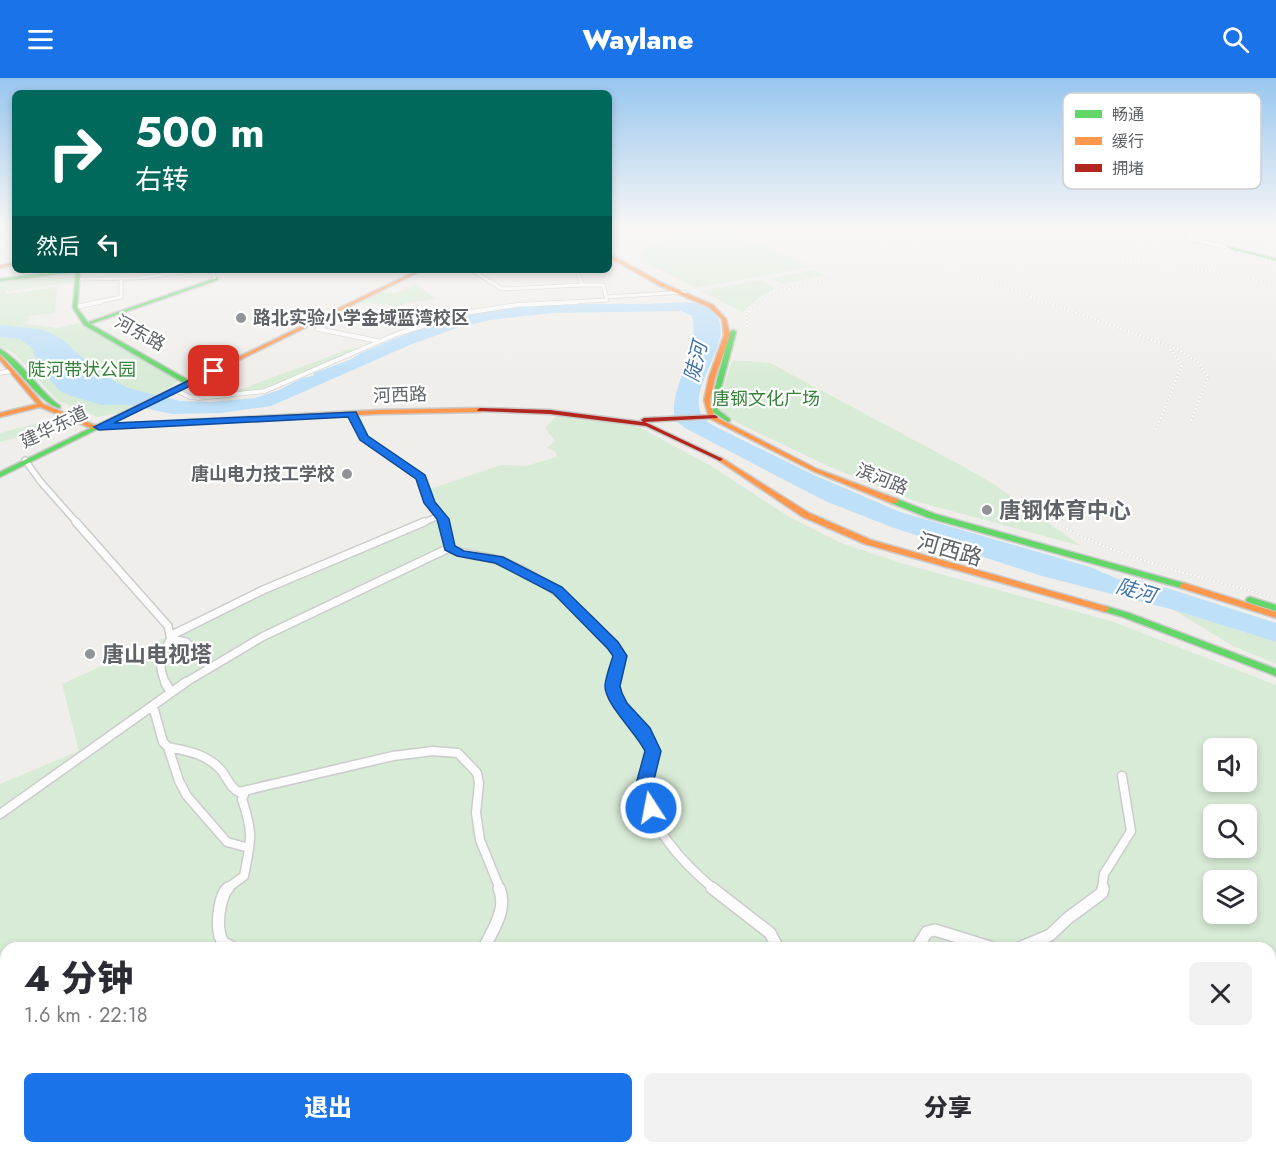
<!DOCTYPE html>
<html lang="zh">
<head>
<meta charset="utf-8">
<style>
  :root { --surface:#fff; --page:#f2f2f3; --text:#2b2b33; --muted:#7c7c81; --accent:#1a73e8 }
  body { margin:0; font-family:Jost,"Noto Sans SC",sans-serif; background:var(--page); color:var(--text); height:100vh; display:flex; flex-direction:column; font-size:22px; white-space:nowrap }
  * { box-sizing:border-box; margin:0 }
  p { font-size:20px; color:var(--muted) }
  .icon { flex:none; width:33px; height:33px; fill:none; stroke:currentColor; stroke-width:2; stroke-linecap:round; stroke-linejoin:round }
  .map { position:relative; flex:1; overflow:hidden }
  .drawer { position:absolute; left:0px; top:864px; width:1276px; height:212px; display:flex; flex-direction:column; background:var(--surface); border-radius:18px 18px 0 0; box-shadow:0 3px 9px #0003 }
  .drawer>* { flex:none }
  .top-card { position:absolute; left:12px; top:12px; width:600px; height:183px; border-radius:9px; box-shadow:0 3px 9px #0003; background:#00695c; color:#fff; overflow:hidden }
  .buttons { position:absolute; left:1203px; top:660px; display:grid; gap:12px }
  .buttons a { display:grid; place-items:center; width:54px; height:54px; border-radius:9px; background:var(--surface); box-shadow:0 3px 9px #0003; font-size:30px }
  .pin { position:absolute; display:grid; place-items:center; width:51px; height:51px; color:#fff; margin:-26px; border-radius:12px; box-shadow:0 3px 9px #0006 }
  .me { position:absolute; width:66px; margin:-33px; rotate:349deg; stroke-linejoin:round; filter:drop-shadow(0 0 4px #0008) }
  .turn { display:flex; align-items:center; gap:21px; height:126px; padding:0 24px; font-size:27px }
  .turn .icon { width:78px; height:78px; stroke-width:2.5 }
  .turn b { display:block; font-size:42px; line-height:51px }
  .then { display:flex; align-items:center; height:57px; padding:0 24px; background:#0003; gap:12px; font-size:22px }
  .round { display:grid; place-items:center; flex:none; width:63px; height:63px; border-radius:9px; background:var(--page) }
  .overview { display:flex; align-items:center; justify-content:space-between; height:102px; padding:0 24px }
  h1 { font-size:36px; font-weight:800; line-height:45px }
  .action { display:flex; gap:12px; margin-top:auto; padding:12px 24px }
  .action a { flex:1; height:69px; border-radius:9px; background:var(--accent); color:#fff; font-size:24px; font-weight:800; line-height:69px; text-align:center }
  .action a+a { background:var(--page); color:var(--text) }
  header { display:flex; justify-content:space-between; align-items:center; height:78px; padding:0 24px; background:var(--accent); color:#fff; font-size:27px; font-weight:800 }
  .map>svg:first-child { display:block }
  .green { fill:#d8ebd6; fill-rule:evenodd }
  .water { fill:#bfe0f9 }
  .lines { fill:none; stroke-linecap:round; stroke-linejoin:round }
  .street-far5-casing { stroke:#cbcccc; stroke-width:4.5 }
  .street-far4-casing { stroke:#cbcccc; stroke-width:5 }
  .street-far3-casing { stroke:#cbcccc; stroke-width:8 }
  .street-far2-casing { stroke:#cbcccc; stroke-width:10 }
  .street-far1-casing { stroke:#cbcccc; stroke-width:11 }
  .street-casing { stroke:#cbcccc; stroke-width:14 }
  .fast-casing { stroke:#cacacb; stroke-width:3 }
  .slow-casing { stroke:#cacacb; stroke-width:3 }
  .jam-casing { stroke:#cacacb; stroke-width:3 }
  .street-far5 { stroke:#fdfcfc; stroke-width:3 }
  .street-far4 { stroke:#fdfcfc; stroke-width:4 }
  .street-far3 { stroke:#fdfcfc; stroke-width:5 }
  .street-far2 { stroke:#fdfcfc; stroke-width:7 }
  .street-far1 { stroke:#fdfcfc; stroke-width:8 }
  .street { stroke:#fdfcfc; stroke-width:11 }
  .fast { fill:#63d668; fill-rule:evenodd }
  .slow { fill:#ff974d; fill-rule:evenodd }
  .jam { fill:#b3261e; fill-rule:evenodd }
  .rail-casing { stroke:#e4e4e4; stroke-width:2 }
  .rail { stroke:#fff; stroke-width:1.5; stroke-dasharray:2; stroke-linecap:butt }
  .route { fill:#1a73e8; stroke:#114b97; stroke-width:1.5 }
  .poi-dot { fill:#919496; stroke:#fff; stroke-width:2 }
  .labels { text-anchor:middle; dominant-baseline:central; stroke-width:4.5; stroke-linejoin:round; paint-order:stroke }
  .far-poi-label { font-size:18px; font-weight:bold; fill:#5f6368; stroke:#fff; text-anchor:start }
  .far-street-label { font-size:18px; fill:#5f6368; stroke:#fff }
  .far-park-label { font-size:18px; fill:#348238; stroke:#fff }
  .far-water-label { font-size:20px; font-style:italic; fill:#4174aa; stroke:#fff }
  .poi-label { font-size:22px; font-weight:bold; fill:#5f6368; stroke:#fff; text-anchor:start }
  .street-label { font-size:22px; fill:#5f6368; stroke:#fff }
  .key { fill:#fff; stroke:#cfd0d2; stroke-width:1.5 }
  .key-label { font-size:16px; fill:#5f6368 }
</style>
</head>
<body>
<header><svg class="icon" aria-label="menu" viewBox="0 0 24 24"><path d="M4 6h16M4 12h16M4 18h16"/></svg>Waylane<svg class="icon" aria-label="search" viewBox="0 0 24 24"><circle cx="10" cy="10" r="6"/><path d="M15 15l6 6"/></svg></header>
<div class="map">
<svg width="1276" height="1075" viewBox="0 0 1276 1075">
  <rect width="100%" height="100%" fill="#efeeea"/>
  <path class="green" d="M726,152L810,188V189L696,210L645,184L641,180V174C661,154 700,155 726,152Z
    M813,192L826,197L783,206L768,201Z
    M74,195L73,205L6,213V216L57,209L55,235L29,238L28,245L25,246L58,250L78,245L178,303L171,309L118,335L98,339L58,323L14,275L0,269V203Z
    M759,202L776,210L761,218L743,234L701,213Z
    M416,206L436,221L406,225L399,228L359,224L379,214L396,215Z
    M363,270L268,310L256,314L223,318L349,271Z
    M732,282L770,285L955,384L992,405L1081,468L915,423L830,389L742,347L724,337L718,328Z
    M558,336L624,345L639,349L711,388L791,440L841,465L901,485L1114,544L1276,607V1075H0V706L79,673L62,606L334,484L445,438L430,411L501,387L526,388L557,379L556,374L547,370L555,363L545,350ZM1214,670H1246V704H1214ZM1214,736H1246V770H1214ZM1214,802H1246V836H1214ZM6,870H1270V1070H6Z
    M57,340L71,346L63,348L60,347L0,364V355Z
    M1174,532L1276,564V586L1233,568Z"/>
  <path class="water" d="M682,224C693,224 704,226 712,233C740,257 690,303 700,333C702,341 709,345 716,349L814,397L900,434L1090,489L1118,501L1146,504L1173,512L1276,545V564L1174,532L1042,498L894,450L825,423L685,350L676,343C665,315 702,272 692,238L681,233L551,235L490,242L457,250L412,266L271,328L221,335L172,336L130,327H101L71,318L60,313L45,296L33,275L34,272L20,261L0,259V247L44,252L62,261L99,295L128,310L180,323L211,324L255,320L279,312L302,300L313,298L314,295L352,281L359,276C402,257 447,239 494,232C556,222 620,229 682,224Z"/>
  <g class="lines">
    <defs>
      <path id="street-far5" d="M1136,149L1226,169
        M1187,149L1193,162
        M618,152L635,149
        M0,156L15,155
        M207,192L213,195L215,201
        M472,192L502,211L582,207L577,192
        M81,201L138,200L201,192
        M606,219L685,214
        M93,225L121,219V200
        M551,225L607,222L603,207H582"/>
      <path id="street-far4" d="M80,228L100,224
        M319,241L333,243L318,251L378,263
        M0,295L11,293
        M175,312L190,319L199,320L265,313L397,256L465,235L517,227L578,224"/>
      <path id="street-far3" d="M352,336L364,360L421,400L430,425L443,441L444,446
        M25,382L40,403L78,446
        M420,446L441,437"/>
      <path id="street-far2" d="M76,444L168,548L171,561C160,577 157,587 166,606
        M444,444L449,470
        M170,558L263,512L424,444
        M171,561L186,564L209,588
        M183,606L262,559L449,470C465,478 481,477 498,482C542,497 595,539 620,578L613,606"/>
      <path id="street-far1" d="M165,604L170,613
        M613,604C612,633 644,645 652,670C656,682 645,694 645,706C645,746 685,787 714,811
        M153,628L163,664L168,669L179,703L187,718L227,764L249,770
        M168,669C187,673 207,676 221,692C227,699 230,710 239,714L393,678L433,673L458,675L477,695L479,705L476,735L480,762L500,811
        M0,736L186,604
        M226,811L244,798C251,762 254,757 242,721L245,714
        M1102,811L1104,796L1131,753L1122,698"/>
      <path id="street" d="M228,810C219,818 214,856 224,865C227,867 230,868 233,870
        M712,810L770,855L778,870
        M484,870C493,851 508,831 499,810
        M917,870L927,854L935,852L993,870
        M1019,870L1050,857L1068,840L1102,815L1103,810
        M1270,964L1276,962
        M508,1070L510,1075
        M775,1070L778,1075
        M850,1070L852,1075
        M462,1075L463,1070
        M470,1075L479,1070"/>
      <path id="fast" d="M1226,168L1276,181V183L1225,170Z
        M72,192H84L80,193L77,230L89,246V244L217,200V202L90,246L188,302L225,285L230,286L0,399V394L184,305L84,247L73,230L76,194L0,203V201Z
        M733,252L736,254L718,321V332L730,341V343L728,344L713,334L712,321L730,254Z
        M0,271C23,284 38,312 60,328V330C44,329 15,287 0,276Z
        M891,421H897L935,436L1187,506L1188,508L1187,510H1181L929,440L891,425Z
        M1250,519L1276,527V533L1247,524L1246,522L1247,520Z
        M1105,528L1129,535L1276,591V598L1123,539L1102,533L1101,531L1102,529Z"/>
      <path id="slow" d="M621,149H631L609,154V152Z
        M609,176L664,206L713,227L726,241L730,257L715,299L710,322L714,338L817,391L897,421V425H891L813,393L709,340L704,322L709,299L724,257L722,241L709,229L660,208L609,179Z
        M15,184V186L0,190V188Z
        M418,192H423L229,287L224,286Z
        M0,277L43,326L94,347L379,332L480,330L483,332L480,334L379,336L93,351L40,329L0,339V335L37,326L0,282Z
        M720,379L809,435L871,462L1108,529L1109,531L1105,534L865,466L803,439L718,382L717,381Z
        M1184,505L1276,534V540L1181,510L1180,508L1181,506Z"/>
      <path id="jam" d="M480,330L550,332L643,344L641,342L644,340L715,337L718,339L717,340L645,344L723,381L720,383L718,382L646,348L550,336L478,333L477,332Z"/>
    </defs>
    <use href="#street-far5" class="street-far5-casing"/>
    <use href="#street-far4" class="street-far4-casing"/>
    <use href="#street-far3" class="street-far3-casing"/>
    <use href="#street-far2" class="street-far2-casing"/>
    <use href="#street-far1" class="street-far1-casing"/>
    <use href="#street" class="street-casing"/>
    <use href="#fast" class="fast-casing"/>
    <use href="#slow" class="slow-casing"/>
    <use href="#jam" class="jam-casing"/>
    <use href="#street-far5" class="street-far5"/>
    <use href="#street-far4" class="street-far4"/>
    <use href="#street-far3" class="street-far3"/>
    <use href="#street-far2" class="street-far2"/>
    <use href="#street-far1" class="street-far1"/>
    <use href="#street" class="street"/>
    <use href="#fast" class="fast"/>
    <use href="#slow" class="slow"/>
    <use href="#jam" class="jam"/>
    <defs>
      <path id="rail" d="M838,149L1177,271L1198,284L1208,299L1191,343
        M867,149L918,167
        M967,149L1008,155L1087,157L1191,168L1236,179L1276,200
        M1197,149L1221,167
        M907,155L934,164
        M1238,174L1276,184
        M1236,177L1226,169L1218,157L1248,149
        M1118,179L1234,197L1276,207
        M827,191L880,181L887,173L880,166
        M747,249L746,236L766,216L827,202
        M1156,352L1182,287L1170,271
        M1032,430C1104,479 1193,496 1276,520"/>
    </defs>
    <use href="#rail" class="rail-casing"/>
    <use href="#rail" class="rail"/>
  </g>
  <linearGradient id="sky" x2="0" y2="1"><stop stop-color="#97c6ef"/><stop offset="0.5" stop-color="#f8f7f6"/><stop offset="1" stop-color="#f8f7f6" stop-opacity="0"/></linearGradient>
  <rect width="1276" height="300" fill="url(#sky)"/>
  <path class="route" d="M214,290L218,293L217,295L114,345L356,334L368,358L425,397L435,424L449,441L455,468L464,473L503,479L562,509L618,564L627,578L620,608L622,615L627,625L650,650L661,673L653,706L660,730L657,735L651,737L645,735L636,706L645,673C636,654 604,626 605,607C606,598 610,587 613,578L608,571L553,515L495,485L457,478L445,472L437,441L424,425L416,401L360,362L348,339L99,352L94,349Z"/>
  <g class="poi-dot">
    <circle cx="241" cy="240" r="6"/>
    <circle cx="347" cy="396" r="6"/>
    <circle cx="987" cy="432" r="6"/>
    <circle cx="90" cy="576" r="6"/>
  </g>
  <g class="labels">
    <g class="far-poi-label">
      <text x="253" y="240">路北实验小学金域蓝湾校区</text>
      <text x="335" y="396" text-anchor="end">唐山电力技工学校</text>
    </g>
    <g class="far-street-label">
      <text transform="translate(140 255) rotate(29)">河东路</text>
      <text transform="translate(400 317) rotate(-2)">河西路</text>
      <text transform="translate(54 349) rotate(-26)">建华东道</text>
      <text transform="translate(882 401) rotate(22)">滨河路</text>
    </g>
    <g class="far-park-label">
      <text x="82" y="292">陡河带状公园</text>
      <text x="766" y="321">唐钢文化广场</text>
    </g>
    <g class="far-water-label">
      <text transform="translate(696 284) rotate(-76)">陡河</text>
      <text transform="translate(1136 513) rotate(16)">陡河</text>
    </g>
    <g class="poi-label">
      <text x="999" y="432">唐钢体育中心</text>
      <text x="102" y="576">唐山电视塔</text>
    </g>
    <g class="street-label">
      <text transform="translate(950 471) rotate(16)">河西路</text>
    </g>
  </g>
  <rect x="1063" y="15" width="198" height="96" rx="9" class="key"/>
  <rect x="1075" y="32" width="27" height="8" fill="#63d668"/>
  <rect x="1075" y="59" width="27" height="8" fill="#ff974d"/>
  <rect x="1075" y="86" width="27" height="8" fill="#b3261e"/>
  <g class="key-label">
    <text x="1112" y="42">畅通</text>
    <text x="1112" y="69">缓行</text>
    <text x="1112" y="96">拥堵</text>
  </g>
</svg>
<div class="buttons">
<a><svg class="icon" aria-label="sound" viewBox="0 0 24 24"><path d="M4 9h4l5-4v14l-5-4H4zM17 9q2 3 0 6"/></svg></a>
<a><svg class="icon" aria-label="search" viewBox="0 0 24 24"><circle cx="10" cy="10" r="6"/><path d="M15 15l6 6"/></svg></a>
<a><svg class="icon" aria-label="layers" viewBox="0 0 24 24"><path d="M12 4l9 5-9 5-9-5zM3 14l9 5 9-5"/></svg></a>
</div>
<div class="pin" style="left:214px;top:293px;background:#d93025"><svg class="icon" aria-label="arrive" viewBox="0 0 24 24"><path d="M6 21V4h12l-3 4 3 4H6"/></svg></div>
<svg class="me" style="left:651px;top:730px" viewBox="-20 -20 40 40"><circle r="17" fill="#1a73e8" stroke="#fff" stroke-width="3"/><path d="M0-11L8 9 0 5-8 9z" fill="#fff"/></svg>
<div class="top-card">
<div class="turn"><svg class="icon" aria-label="right" viewBox="0 0 24 24"><path d="M7 20v-9h11M14 6l5 5-5 5"/></svg><div><b>500 m</b>右转</div></div>
<div class="then">然后<svg class="icon" aria-label="left" viewBox="0 0 24 24"><path d="M17 20v-9H6M10 6l-5 5 5 5"/></svg></div>
</div>
<section class="drawer">
<div class="overview"><div><h1>4 分钟</h1><p>1.6 km · 22:18</p></div><a class="round"><svg class="icon" aria-label="close" viewBox="0 0 24 24"><path d="M6 6l12 12M18 6L6 18"/></svg></a></div>
<div class="action"><a>退出</a><a>分享</a></div>
</section>
</div>
</body>
</html>
